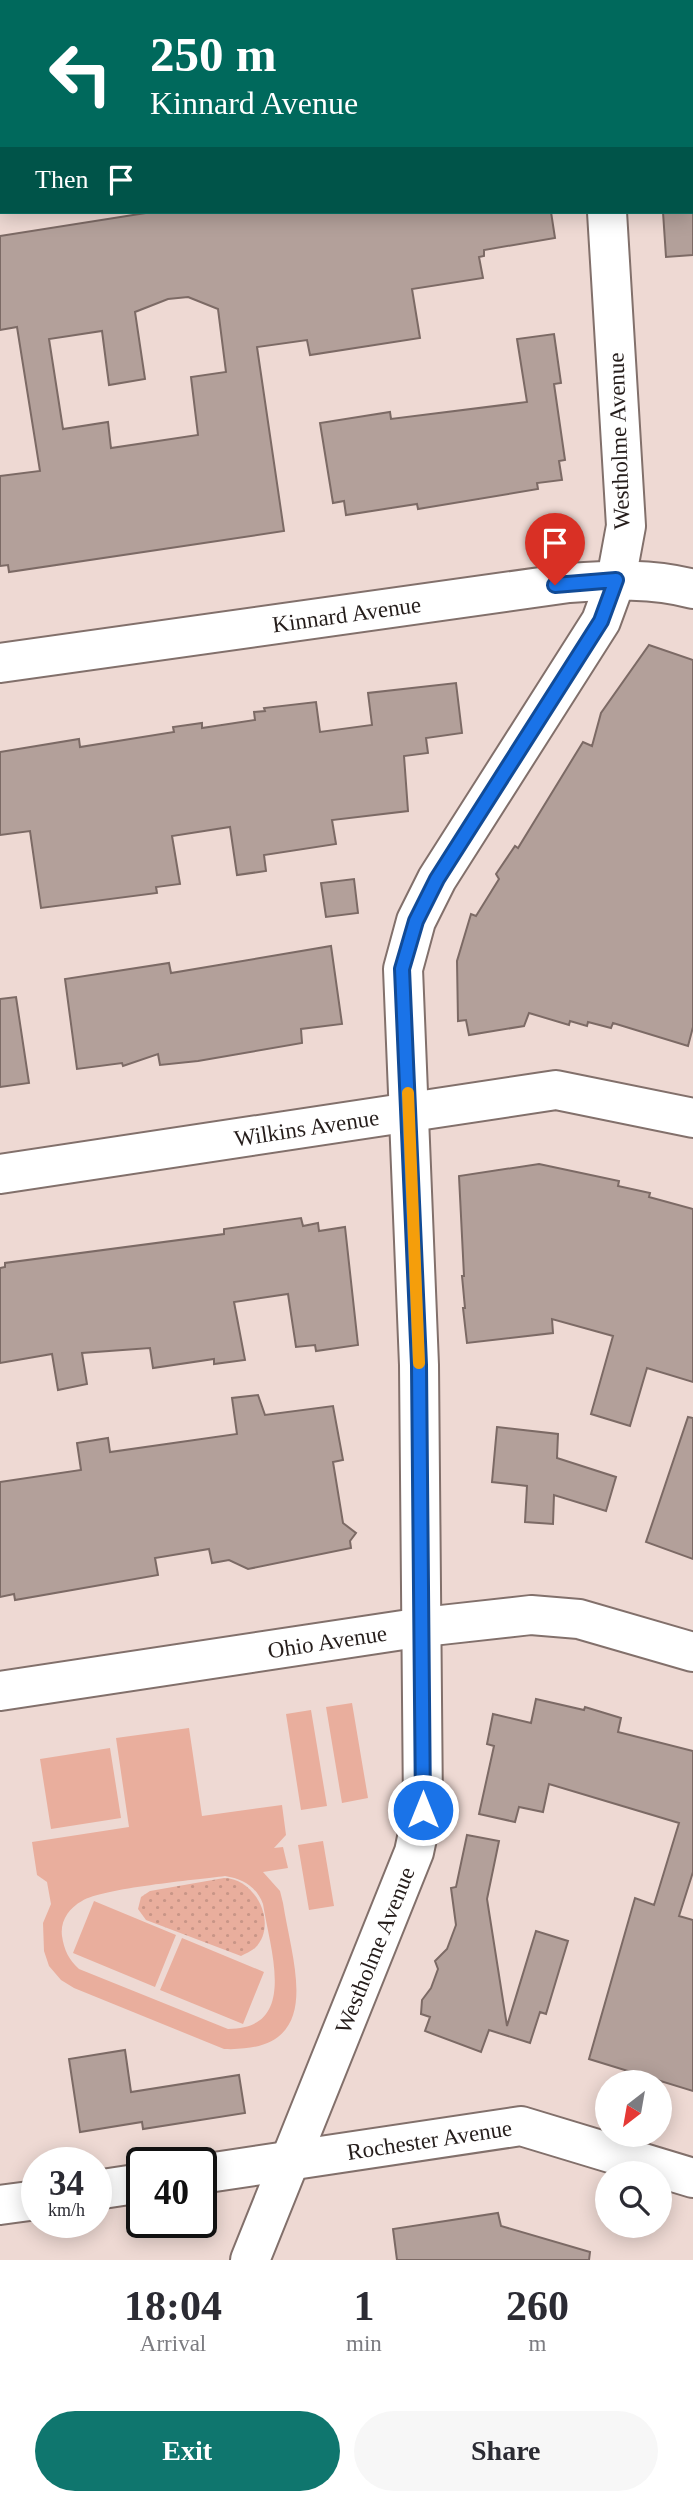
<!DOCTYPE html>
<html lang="en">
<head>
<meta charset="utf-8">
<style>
  :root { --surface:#fff; --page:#f7f7f7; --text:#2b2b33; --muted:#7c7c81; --accent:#0f766e }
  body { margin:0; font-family:Georgia,serif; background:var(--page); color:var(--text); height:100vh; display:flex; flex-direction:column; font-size:26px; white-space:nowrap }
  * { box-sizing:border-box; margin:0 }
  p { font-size:23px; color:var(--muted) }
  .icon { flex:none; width:38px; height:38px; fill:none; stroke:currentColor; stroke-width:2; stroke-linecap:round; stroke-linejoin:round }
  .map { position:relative; height:2260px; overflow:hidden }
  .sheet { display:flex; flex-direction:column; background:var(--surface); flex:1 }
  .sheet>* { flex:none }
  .top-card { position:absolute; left:0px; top:0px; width:693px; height:214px; box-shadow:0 4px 18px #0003; background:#00695c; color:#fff; overflow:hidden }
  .needle { width:46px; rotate:211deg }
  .fabs { position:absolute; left:595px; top:2070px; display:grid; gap:14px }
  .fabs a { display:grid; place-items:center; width:77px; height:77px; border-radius:50%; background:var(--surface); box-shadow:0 4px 18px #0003; font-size:35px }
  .speed { position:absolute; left:21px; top:2147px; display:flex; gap:14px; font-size:35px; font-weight:700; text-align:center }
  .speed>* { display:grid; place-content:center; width:91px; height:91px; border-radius:50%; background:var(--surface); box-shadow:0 4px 18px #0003; line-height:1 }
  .speed small { font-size:18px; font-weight:400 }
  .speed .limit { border:4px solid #111; border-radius:10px; background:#fff; color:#111 }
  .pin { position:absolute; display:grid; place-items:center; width:60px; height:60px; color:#fff; margin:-72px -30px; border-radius:50% 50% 50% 0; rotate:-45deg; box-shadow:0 0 7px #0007 }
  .pin .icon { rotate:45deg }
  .me { position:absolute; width:77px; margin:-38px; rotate:0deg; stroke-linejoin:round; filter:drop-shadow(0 0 5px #0008) }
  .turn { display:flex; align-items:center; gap:24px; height:147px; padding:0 35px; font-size:32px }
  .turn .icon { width:91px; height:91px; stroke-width:2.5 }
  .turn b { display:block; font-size:49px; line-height:60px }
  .then { display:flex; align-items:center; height:66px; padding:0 35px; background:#0003; gap:14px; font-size:26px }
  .eta { display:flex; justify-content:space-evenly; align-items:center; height:119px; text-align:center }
  .eta b { font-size:42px; font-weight:800; line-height:49px }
  .cta { display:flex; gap:14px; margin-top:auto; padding:14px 35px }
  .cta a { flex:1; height:80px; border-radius:42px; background:var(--accent); color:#fff; font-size:28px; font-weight:800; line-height:80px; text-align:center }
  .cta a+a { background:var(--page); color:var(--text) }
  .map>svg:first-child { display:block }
  .park { fill:url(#park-dots) }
  .garden { fill:#e9ae9d; fill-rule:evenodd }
  .building { fill:#b3a09a; stroke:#7c6a65; stroke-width:2; fill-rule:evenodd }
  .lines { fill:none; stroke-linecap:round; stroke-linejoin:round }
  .minor-casing { stroke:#82706b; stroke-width:42 }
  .tertiary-casing { stroke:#82706b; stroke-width:42 }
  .minor { stroke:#fff; stroke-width:38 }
  .tertiary { stroke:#fff; stroke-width:38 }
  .route-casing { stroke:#114b97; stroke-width:18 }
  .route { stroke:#1a73e8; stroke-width:12 }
  .slow { stroke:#f59e0b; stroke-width:12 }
  .labels { text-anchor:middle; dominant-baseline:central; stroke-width:7; stroke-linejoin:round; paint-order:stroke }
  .street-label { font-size:23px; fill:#251d1b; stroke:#fff }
</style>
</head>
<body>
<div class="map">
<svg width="693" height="2260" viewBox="0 0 693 2260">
  <defs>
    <pattern id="park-dots" width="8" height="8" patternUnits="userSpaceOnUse" patternTransform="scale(1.75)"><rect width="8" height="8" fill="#e9ae9d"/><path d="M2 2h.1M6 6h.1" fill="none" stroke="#c89587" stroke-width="1.8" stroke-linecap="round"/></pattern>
  </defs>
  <rect width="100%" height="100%" fill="#eed9d3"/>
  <path class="park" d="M224,1878C255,1878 279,1924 255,1948C251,1951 245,1954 241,1956L146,1920L138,1909L141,1897L150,1891Z"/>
  <path class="garden" d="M352,1703L368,1798L342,1803L326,1707Z
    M311,1710L327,1806L301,1810L286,1714Z
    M189,1728L202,1816L282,1805L286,1835L274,1848L283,1847L288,1868L263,1872L280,1891L283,1903C293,1967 327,2053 224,2049L74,1988L61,1980L49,1966L44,1951L43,1923L51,1904L47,1882L37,1875L32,1842L129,1827L116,1738ZM225,1876C243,1879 256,1886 263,1904C270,1950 299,2029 228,2029L79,1969C69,1960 64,1950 62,1936C60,1921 69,1908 82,1901C103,1888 195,1880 225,1876Z
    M110,1748L121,1818L51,1829L40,1759Z
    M323,1841L334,1906L309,1910L298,1845Z
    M94,1901L176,1935L155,1987L73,1953Z
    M182,1938L264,1972L243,2024L160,1990Z"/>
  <path class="building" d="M152,212H551L555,238L484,250V256L479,257L483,278L412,289L420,338L310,355L307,340L257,347L284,531L9,572L8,565L0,566V476L40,471L17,327L0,330V236ZM188,297L218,309L226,372L191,377L198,435L111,448L108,422L63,429L49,339L102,331L109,385L145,379L135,312L168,299Z
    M663,212H693V255L666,257Z
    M554,334L561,383L554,384L565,460L559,461L562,480L537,483L538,489L418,509L417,504L346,515L344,501L333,503L320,423L390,412L391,419L527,402L517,339Z
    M649,645L693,660V1027L688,1046L613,1023L611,1028L588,1022L587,1026L570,1021L569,1025L529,1013L524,1026L469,1035L466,1020L458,1021L457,961L471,914L476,916L499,879L496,874L515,846L518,848L583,742L592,746L601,713Z
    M456,683L462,733L426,738L428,753L404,756L408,811L332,820L336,844L264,855L266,871L237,875L230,827L172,836L180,884L156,887L157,893L41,908L30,831L0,835V752L79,739L80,747L174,732L173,727L202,723V728L255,720L254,712L265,711L264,708L316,702L320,732L372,725L368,693Z
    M354,879L358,913L326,917L321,883Z
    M331,946L342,1024L301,1029L302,1043L198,1061L160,1065L158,1054L123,1066L122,1063L77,1069L65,979L169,963L171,973Z
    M16,997L29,1083L0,1087V999Z
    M539,1164L619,1181L618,1186L650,1193L649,1197L693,1209V1382L647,1368L630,1426L591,1414L613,1336L552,1319L553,1333L467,1343L463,1308H465L462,1276H464L459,1176Z
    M301,1218L303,1226L318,1223L319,1231L345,1227L358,1345L316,1351L315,1345L296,1347L288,1294L234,1302L245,1360L214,1364V1359L153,1368L150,1348L82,1353L87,1384L58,1390L52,1354L0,1363V1268L5,1267V1263L224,1234V1229Z
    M258,1395L265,1415L333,1406L343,1460L333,1462L343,1523L356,1533L350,1541L351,1548L248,1569L229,1560L212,1563L209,1549L155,1558L158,1575L15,1600L14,1594L0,1597V1482L81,1470L77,1443L108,1438L110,1452L237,1434L232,1398Z
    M688,1417L693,1418V1559L646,1542Z
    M497,1427L558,1434L557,1458L616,1477L606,1511L554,1495L553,1524L525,1522L527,1486L492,1482Z
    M536,1699L584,1710L585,1707L621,1718L618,1732L693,1751V1872L679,1916L693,1920V2091L589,2059L635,1898L654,1905L679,1823L549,1784L543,1812L519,1807L515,1822L479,1814L494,1746L487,1744L493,1714L531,1723Z
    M467,1835L499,1841L487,1899L507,2026L536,1931L568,1941L546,2014L540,2012L530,2043L489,2030L481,2052L425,2031L430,2017L421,2014L422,2000L431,1988L438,1969L435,1961L447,1949L456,1925L451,1888L456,1887Z
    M125,2050L131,2092L239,2075L245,2113L143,2129L142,2122L80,2132L69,2059Z
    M498,2213L501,2226L590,2252L589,2260H397L393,2229Z"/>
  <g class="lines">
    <defs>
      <g id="minor">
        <path d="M691,45H693"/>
        <path d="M0,154H2"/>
        <path id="s1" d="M0,663L569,583C611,580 653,578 693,589"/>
        <path id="s2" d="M0,1174L556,1090L693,1118"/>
        <path id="s3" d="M0,1691L423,1627"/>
        <path id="s4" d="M201,2174L521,2126L693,2178"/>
        <path d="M96,2190L142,2183"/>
        <path d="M0,2205L37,2200"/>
      </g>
      <g id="tertiary">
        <path d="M595,0V2"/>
        <path d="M423,1627L531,1615L579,1619L693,1652"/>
        <path id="s5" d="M250,2260L414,1852L423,1810L419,1365L403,969L416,921L437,879L601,621L616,580L626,526L607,212"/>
      </g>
    </defs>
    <use href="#minor" class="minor-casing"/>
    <use href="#tertiary" class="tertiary-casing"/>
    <use href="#minor" class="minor"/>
    <use href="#tertiary" class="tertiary"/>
  </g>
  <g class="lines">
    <defs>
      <path id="route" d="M423,1810L419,1365L402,969L416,921L437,879L601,621L616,580L555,585"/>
    </defs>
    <use href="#route" class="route-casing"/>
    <use href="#route" class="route"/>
    <path class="slow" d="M408,1093L419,1363"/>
  </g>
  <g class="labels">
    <g class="street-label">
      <text transform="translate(619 441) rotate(-92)">Westholme Avenue</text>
      <text stroke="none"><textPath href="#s1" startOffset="350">Kinnard Avenue</textPath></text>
      <text stroke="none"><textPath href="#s2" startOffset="310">Wilkins Avenue</textPath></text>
      <text stroke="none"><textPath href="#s3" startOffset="331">Ohio Avenue</textPath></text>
      <text stroke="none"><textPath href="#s5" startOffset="334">Westholme Avenue</textPath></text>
      <text stroke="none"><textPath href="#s4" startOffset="231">Rochester Avenue</textPath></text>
    </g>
  </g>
</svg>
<div class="fabs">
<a><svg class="needle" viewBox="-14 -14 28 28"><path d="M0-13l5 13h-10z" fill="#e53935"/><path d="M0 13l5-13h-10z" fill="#7c7c81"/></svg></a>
<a><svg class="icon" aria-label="search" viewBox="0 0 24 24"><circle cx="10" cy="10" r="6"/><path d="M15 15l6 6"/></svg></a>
</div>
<div class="speed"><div>34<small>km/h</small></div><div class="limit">40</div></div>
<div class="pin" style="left:555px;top:585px;background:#d93025"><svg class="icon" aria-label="arrive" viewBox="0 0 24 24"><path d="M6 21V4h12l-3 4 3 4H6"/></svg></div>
<svg class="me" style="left:423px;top:1810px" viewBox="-20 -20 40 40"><circle r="17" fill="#1a73e8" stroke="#fff" stroke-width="3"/><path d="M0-11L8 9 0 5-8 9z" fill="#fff"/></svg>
<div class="top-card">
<div class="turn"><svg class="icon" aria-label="left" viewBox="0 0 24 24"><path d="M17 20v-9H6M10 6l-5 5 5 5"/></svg><div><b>250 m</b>Kinnard Avenue</div></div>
<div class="then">Then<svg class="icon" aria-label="arrive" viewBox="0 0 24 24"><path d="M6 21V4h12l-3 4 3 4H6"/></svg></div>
</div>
</div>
<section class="sheet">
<div class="eta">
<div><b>18:04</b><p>Arrival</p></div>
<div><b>1</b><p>min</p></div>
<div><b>260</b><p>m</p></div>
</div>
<div class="cta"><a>Exit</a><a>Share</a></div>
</section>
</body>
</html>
